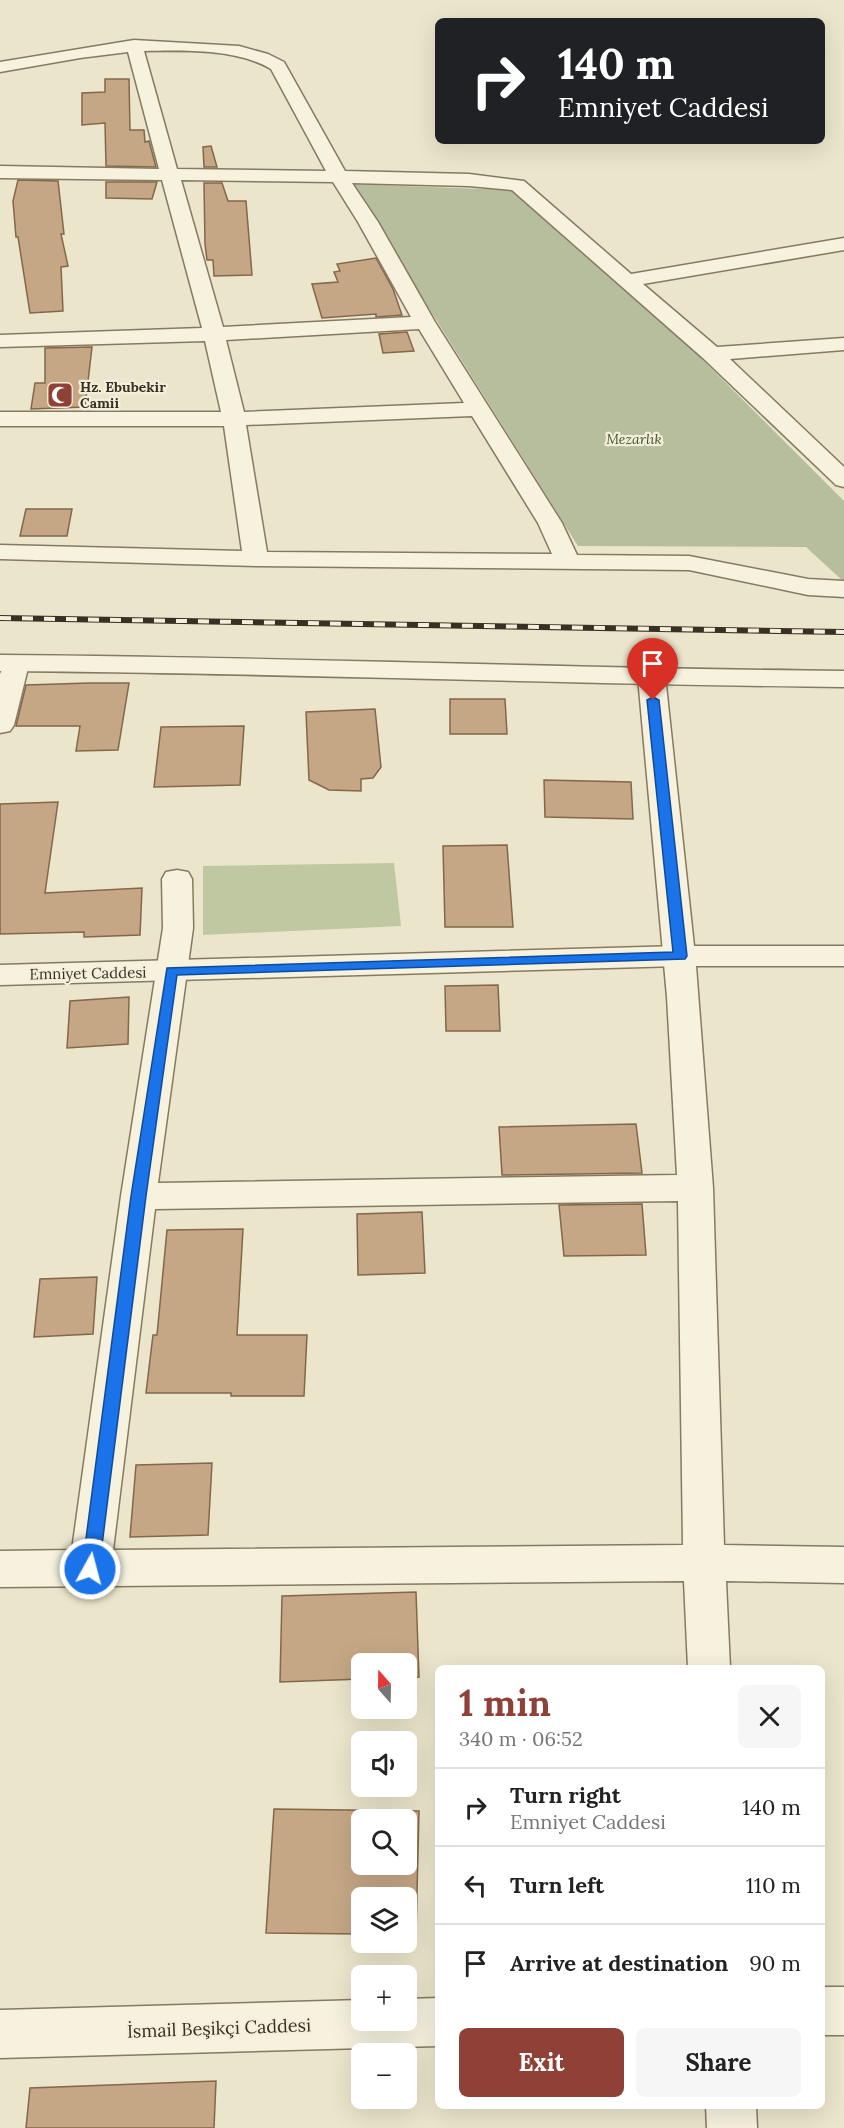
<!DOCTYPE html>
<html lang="en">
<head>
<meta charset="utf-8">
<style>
  :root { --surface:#fff; --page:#f6f6f6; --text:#222; --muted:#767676; --line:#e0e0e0; --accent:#8f4137 }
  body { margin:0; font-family:Lora,serif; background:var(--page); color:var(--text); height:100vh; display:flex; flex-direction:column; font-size:22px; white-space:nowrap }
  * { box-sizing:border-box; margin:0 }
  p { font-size:20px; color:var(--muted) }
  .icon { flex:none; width:33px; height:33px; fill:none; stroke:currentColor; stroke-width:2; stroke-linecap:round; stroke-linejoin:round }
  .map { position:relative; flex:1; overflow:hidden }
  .details { position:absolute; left:435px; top:1665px; width:390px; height:444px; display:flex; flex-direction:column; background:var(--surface); border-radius:9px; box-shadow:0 6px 24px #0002 }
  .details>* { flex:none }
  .banner { position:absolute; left:435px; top:18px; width:390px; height:126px; border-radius:9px; box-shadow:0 6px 24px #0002; background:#202124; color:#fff; overflow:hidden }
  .needle { width:39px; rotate:340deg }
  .buttons { position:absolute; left:351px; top:1653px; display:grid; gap:12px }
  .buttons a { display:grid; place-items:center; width:66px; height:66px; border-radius:9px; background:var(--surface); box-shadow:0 6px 24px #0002; font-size:30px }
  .pin { position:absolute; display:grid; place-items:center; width:51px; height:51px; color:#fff; margin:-62px -26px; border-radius:50% 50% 50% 0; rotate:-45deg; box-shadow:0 0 6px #0007 }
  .pin .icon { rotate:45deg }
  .me { position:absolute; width:66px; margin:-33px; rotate:7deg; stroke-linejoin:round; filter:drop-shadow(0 0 4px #0008) }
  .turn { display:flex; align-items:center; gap:21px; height:126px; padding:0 24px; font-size:27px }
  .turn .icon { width:78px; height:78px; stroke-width:2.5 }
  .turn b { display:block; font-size:42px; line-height:51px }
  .round { display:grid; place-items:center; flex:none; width:63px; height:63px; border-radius:9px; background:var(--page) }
  .summary { display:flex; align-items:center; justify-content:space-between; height:102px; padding:0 24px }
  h1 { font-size:36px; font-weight:700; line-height:45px; color:var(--accent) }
  .cta { display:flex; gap:12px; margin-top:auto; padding:12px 24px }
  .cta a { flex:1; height:69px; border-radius:9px; background:var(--accent); color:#fff; font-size:24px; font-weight:700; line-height:69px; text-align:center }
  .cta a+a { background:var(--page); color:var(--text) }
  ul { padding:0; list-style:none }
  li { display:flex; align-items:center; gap:18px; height:78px; padding:0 24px; border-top:2px solid var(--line) }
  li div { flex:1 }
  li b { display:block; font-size:22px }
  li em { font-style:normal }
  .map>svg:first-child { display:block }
  .green { fill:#bfc8a0 }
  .cemetery { fill:#b7be9e }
  .building { fill:#c5a785; stroke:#836749; stroke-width:1.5; fill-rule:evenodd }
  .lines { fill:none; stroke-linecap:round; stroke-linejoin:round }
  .minor-casing { stroke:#867961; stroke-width:3 }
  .tertiary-casing { stroke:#867961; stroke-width:3 }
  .minor { fill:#f6f2de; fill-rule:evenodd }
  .tertiary { fill:#f6f2de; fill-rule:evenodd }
  .rail-casing { stroke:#393023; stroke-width:6 }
  .rail { stroke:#f3efda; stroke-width:4; stroke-dasharray:11; stroke-linecap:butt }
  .route { fill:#1a73e8; stroke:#114b97; stroke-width:1.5 }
  .labels { text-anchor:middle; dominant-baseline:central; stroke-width:4.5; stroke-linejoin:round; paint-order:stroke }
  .far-poi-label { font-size:14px; font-weight:bold; fill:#393023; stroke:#f3efda; text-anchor:start }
  .far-park-label { font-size:14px; font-style:italic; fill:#44532b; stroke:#f3efda }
  .street-label { font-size:15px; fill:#393023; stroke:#f3efda }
  .near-street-label { font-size:18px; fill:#393023; stroke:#f3efda }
</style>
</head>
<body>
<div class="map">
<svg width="844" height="2128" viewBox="0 0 844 2128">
  <rect width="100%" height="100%" fill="#ebe5cb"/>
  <path class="green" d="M394,863L401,926L203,935V866Z"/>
  <path class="cemetery" d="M351,184L512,190L643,300L844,501V582L806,547L578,546Z"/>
  <path class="building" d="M105,79H129L130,130H144L145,142L149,141L156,167L106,166L105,123L82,125V93L105,92Z
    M211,146L217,167H204L203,147Z
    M18,180L58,181L64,234H61L68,266L61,267L63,311L30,313L18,237H16L13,201Z
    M106,182H157L152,199L106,198Z
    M204,183H222L228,201H246L252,275L214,276L213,260H207L205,244Z
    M376,258L393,289L402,315L376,317V314L322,318L312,284L338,282L334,272L340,271L337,264Z
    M407,332L414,351L383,353L379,334Z
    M92,347L85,407L31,409L35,383H45V348Z
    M26,509H72L67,536H20Z
    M89,683H129L118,750L76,751L80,726H16L26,685Z
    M450,699H505L507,734H450Z
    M375,709L381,767L373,778L361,779V791L329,790L309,780L306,712Z
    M244,726L240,785L154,787L161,727Z
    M544,780L631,782L633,819L545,817Z
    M58,802L45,893L142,888L140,935L84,937V932L0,934V804Z
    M507,845L513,927H445L443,846Z
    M498,985L500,1031H446L445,986Z
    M129,997L128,1044L67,1048L70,1001Z
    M636,1124L642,1173L502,1175L499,1127Z
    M642,1204L646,1255L564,1256L559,1205Z
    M422,1212L425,1273L358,1275L357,1214Z
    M243,1229L237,1335H307L304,1396H231V1393H146L153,1335H157L167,1230Z
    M97,1277L93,1334L34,1337L40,1279Z
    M212,1463L208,1535L130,1537L136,1465Z
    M416,1592L419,1677L406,1678V1664H362V1679L280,1682L282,1596Z
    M274,1809L419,1811L416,1935H406V1898H362V1934L266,1933ZM362,1820H406V1864H362Z
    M216,2081L214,2128H26L30,2088Z"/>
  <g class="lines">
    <defs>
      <path id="minor" d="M134,40L239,46L268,54L284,62L345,171L469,174L524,181L631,274L844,238V250L643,284L717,347L844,338V350L730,359L844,467V487L836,485L704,359L512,190L469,186L352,183L378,222L435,322L562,523L577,555L689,556L808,579L844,581V597L808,595L689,570L256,566L0,559V545L242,551L224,426H0V412H221L205,341L0,347V335L202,328L162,180L0,178V166L159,169L128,52L80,58L0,72V62ZM144,51C182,50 238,49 271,69L326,171L177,169ZM181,180L333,182L358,222L411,317L223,327ZM419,329L464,403L244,412L226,340ZM472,416L538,523L552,554L267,552L246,425Z
        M650,649L659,651L663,657L694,946H844V966H696L713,1188L724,1545L844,1547V1583L726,1581L730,1668H688L684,1581L0,1587V1551L72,1550L121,1196L163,928L162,879L166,872L177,870L188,872L192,879L193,928L158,1183L677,1175L667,997L638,677L637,657L641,651ZM678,1201L683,1545L113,1550L155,1209Z
        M16,656L25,658L29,664L14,725L10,731L0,733V674L7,658Z
        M706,2106H756L757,2128H707Z"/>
      <path id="tertiary" d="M0,655C281,657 563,668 844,671V687C563,684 281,673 0,671Z
        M680,946L691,949L696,956L691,963L680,966L0,985V965Z
        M822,1987H844V2035H822Z
        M438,1998V2046L0,2058V2010L362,2000V2020H406V1999Z"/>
    </defs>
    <use href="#minor" class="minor-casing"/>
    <use href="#tertiary" class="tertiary-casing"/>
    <use href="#minor" class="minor"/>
    <use href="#tertiary" class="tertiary"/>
    <defs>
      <path id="rail" d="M0,618L844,632"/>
    </defs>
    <use href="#rail" class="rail-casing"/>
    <use href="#rail" class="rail"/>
  </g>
  <path class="route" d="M653,697L659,700L687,956L685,959L177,975L146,1196L99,1569L96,1575L90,1577L84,1575L82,1569L131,1196L167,968L673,952L647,700Z"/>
  <defs>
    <symbol id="mosque-square" viewBox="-11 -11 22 22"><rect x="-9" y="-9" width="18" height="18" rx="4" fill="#8f4137" stroke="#f3efda"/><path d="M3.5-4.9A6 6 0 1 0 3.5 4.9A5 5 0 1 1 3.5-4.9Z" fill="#fff"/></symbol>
  </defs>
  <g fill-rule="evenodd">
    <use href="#mosque-square" x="45" y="380" width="30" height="30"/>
  </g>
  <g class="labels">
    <g class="far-poi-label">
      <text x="80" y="387">Hz. Ebubekir<tspan x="80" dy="16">Camii</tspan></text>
    </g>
    <g class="far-park-label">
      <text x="634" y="439">Mezarlık</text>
    </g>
    <g class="street-label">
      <text transform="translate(88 973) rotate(-1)">Emniyet Caddesi</text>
    </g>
    <g class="near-street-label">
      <text transform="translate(219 2028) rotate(-2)">İsmail Beşikçi Caddesi</text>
    </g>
  </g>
</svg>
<div class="buttons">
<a><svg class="needle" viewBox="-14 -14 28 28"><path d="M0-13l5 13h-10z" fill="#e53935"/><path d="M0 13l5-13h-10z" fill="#767676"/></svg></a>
<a><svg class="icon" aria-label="sound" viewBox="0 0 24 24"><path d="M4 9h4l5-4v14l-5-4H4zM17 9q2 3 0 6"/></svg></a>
<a><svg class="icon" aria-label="search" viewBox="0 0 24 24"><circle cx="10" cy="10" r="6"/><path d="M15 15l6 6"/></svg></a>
<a><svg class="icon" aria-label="layers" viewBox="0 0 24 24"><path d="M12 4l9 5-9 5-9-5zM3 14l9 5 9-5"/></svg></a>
<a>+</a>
<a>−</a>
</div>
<div class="pin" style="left:653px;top:700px;background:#d93025"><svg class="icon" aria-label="arrive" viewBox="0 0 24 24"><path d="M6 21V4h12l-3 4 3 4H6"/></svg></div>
<svg class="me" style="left:90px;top:1569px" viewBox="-20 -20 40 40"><circle r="17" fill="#1a73e8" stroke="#fff" stroke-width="3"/><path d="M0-11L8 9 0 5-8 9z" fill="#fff"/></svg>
<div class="banner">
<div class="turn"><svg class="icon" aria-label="right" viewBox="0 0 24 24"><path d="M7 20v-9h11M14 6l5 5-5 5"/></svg><div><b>140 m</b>Emniyet Caddesi</div></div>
</div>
<section class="details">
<div class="summary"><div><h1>1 min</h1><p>340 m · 06:52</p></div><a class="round"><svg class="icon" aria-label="close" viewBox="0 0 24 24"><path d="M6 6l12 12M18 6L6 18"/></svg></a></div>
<ul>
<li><svg class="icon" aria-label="right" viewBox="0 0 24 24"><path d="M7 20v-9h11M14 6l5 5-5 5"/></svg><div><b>Turn right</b><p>Emniyet Caddesi</p></div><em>140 m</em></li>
<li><svg class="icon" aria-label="left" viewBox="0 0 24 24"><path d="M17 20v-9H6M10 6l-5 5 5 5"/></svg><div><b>Turn left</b></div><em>110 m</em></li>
<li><svg class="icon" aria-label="arrive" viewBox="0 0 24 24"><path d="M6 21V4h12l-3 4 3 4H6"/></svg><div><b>Arrive at destination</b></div><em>90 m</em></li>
</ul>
<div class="cta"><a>Exit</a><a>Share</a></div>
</section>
</div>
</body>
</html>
